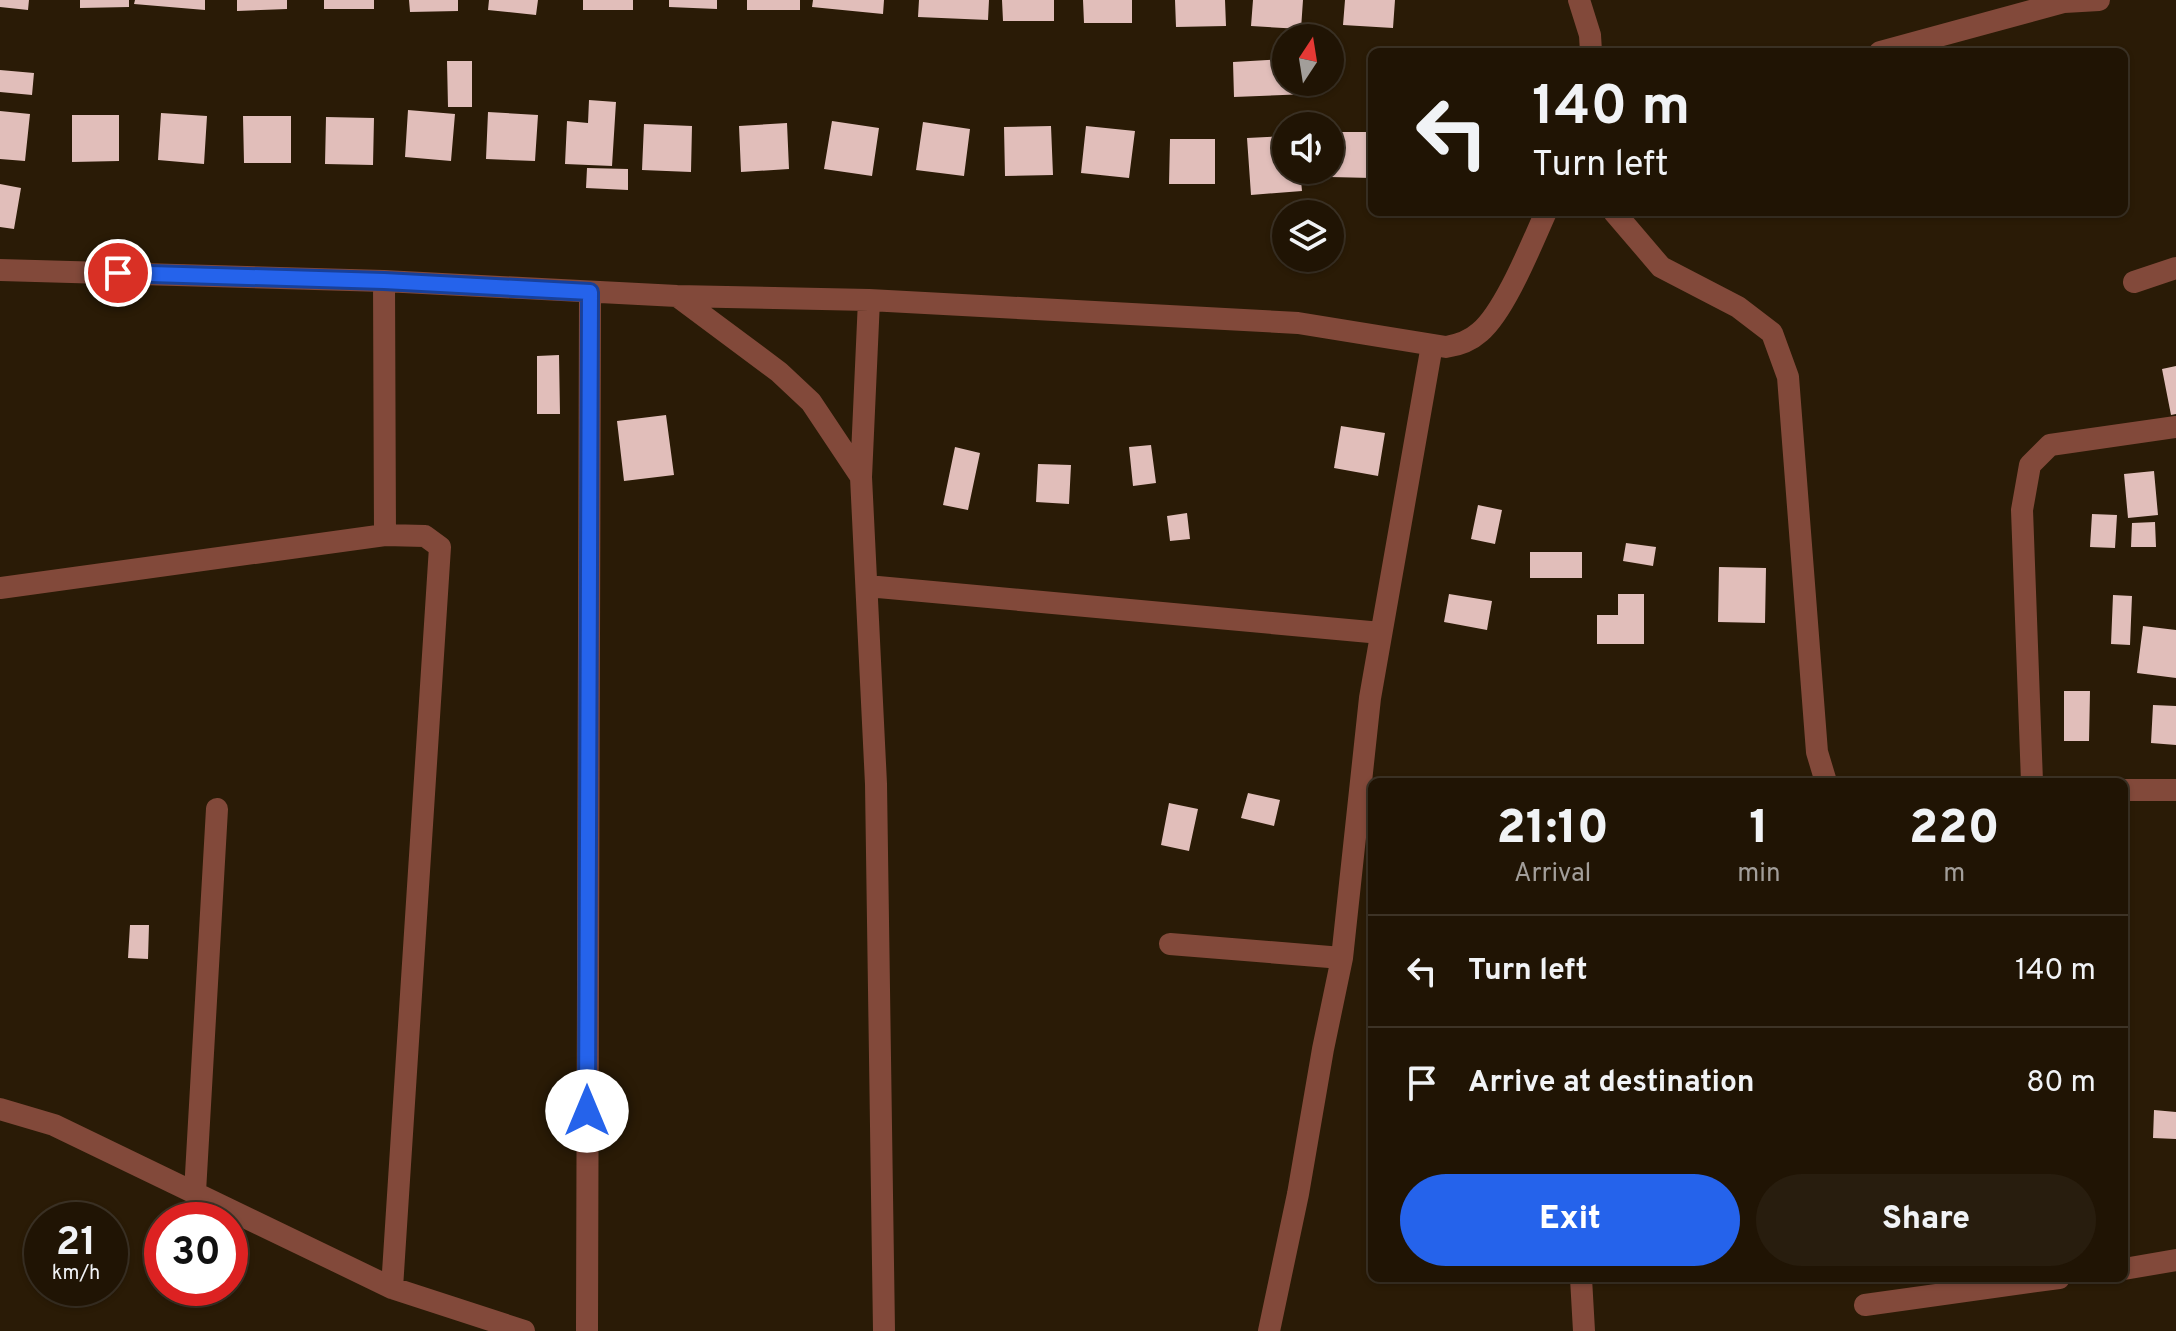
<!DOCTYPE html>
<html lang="en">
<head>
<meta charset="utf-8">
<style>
  :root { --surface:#201404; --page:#281d0e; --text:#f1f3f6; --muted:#a29e9a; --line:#3d3326; --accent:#2563eb }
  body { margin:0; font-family:Overpass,sans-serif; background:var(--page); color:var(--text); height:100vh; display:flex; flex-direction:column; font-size:30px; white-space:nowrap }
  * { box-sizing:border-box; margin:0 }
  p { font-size:26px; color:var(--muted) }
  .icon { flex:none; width:44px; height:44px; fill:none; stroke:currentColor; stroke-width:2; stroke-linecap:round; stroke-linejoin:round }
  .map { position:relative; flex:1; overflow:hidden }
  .details { position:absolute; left:1368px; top:778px; width:760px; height:504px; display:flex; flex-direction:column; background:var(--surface); border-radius:12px; box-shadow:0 2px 6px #0004,0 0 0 2px var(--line) }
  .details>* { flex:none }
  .banner { position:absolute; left:1368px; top:48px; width:760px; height:168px; border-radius:12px; box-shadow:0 2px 6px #0004,0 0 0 2px var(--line); background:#201404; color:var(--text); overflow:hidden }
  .needle { width:52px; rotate:12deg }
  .fabs { position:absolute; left:1272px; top:24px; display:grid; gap:16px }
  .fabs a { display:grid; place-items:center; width:72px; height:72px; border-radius:50%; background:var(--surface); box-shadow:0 2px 6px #0004,0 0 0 2px var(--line); font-size:40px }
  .speed { position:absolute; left:24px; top:1202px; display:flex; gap:16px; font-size:40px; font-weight:700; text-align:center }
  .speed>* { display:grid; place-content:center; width:104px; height:104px; border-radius:50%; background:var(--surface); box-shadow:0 2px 6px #0004,0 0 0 2px var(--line); line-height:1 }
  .speed small { font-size:20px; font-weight:400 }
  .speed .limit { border:12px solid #d22; background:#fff; color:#111 }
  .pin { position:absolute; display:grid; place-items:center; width:68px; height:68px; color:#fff; margin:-34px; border:4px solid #fff; border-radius:50%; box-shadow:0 2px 8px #0007 }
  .me { position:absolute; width:88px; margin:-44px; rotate:0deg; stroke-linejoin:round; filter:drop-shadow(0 0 6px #0008) }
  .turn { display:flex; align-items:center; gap:28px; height:168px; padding:0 32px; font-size:36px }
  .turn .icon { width:104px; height:104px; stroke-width:2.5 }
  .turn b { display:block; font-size:56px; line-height:68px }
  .eta { display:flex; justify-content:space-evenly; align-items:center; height:136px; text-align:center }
  .eta b { font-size:48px; font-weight:800; line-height:56px }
  .button { display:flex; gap:16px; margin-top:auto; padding:16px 32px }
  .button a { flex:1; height:92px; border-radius:48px; background:var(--accent); color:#fff; font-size:32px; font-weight:800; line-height:92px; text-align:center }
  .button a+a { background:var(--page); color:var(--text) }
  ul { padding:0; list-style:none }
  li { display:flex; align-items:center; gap:24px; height:112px; padding:0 32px; border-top:2px solid var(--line) }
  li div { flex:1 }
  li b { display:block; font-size:30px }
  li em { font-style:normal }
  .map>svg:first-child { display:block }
  .building { fill:#e1beba }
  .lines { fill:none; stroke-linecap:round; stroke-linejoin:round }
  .minor { stroke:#82493a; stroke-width:22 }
  .route-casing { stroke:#184099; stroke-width:20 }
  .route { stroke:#2563eb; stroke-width:14 }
</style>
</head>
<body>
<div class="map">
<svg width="2176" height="1331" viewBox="0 0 2176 1331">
  <rect width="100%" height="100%" fill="#2a1b06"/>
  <path class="building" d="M0,0H29L28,10L0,7Z
    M80,0H129V7L80,8Z
    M135,0H205V10L134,4Z
    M237,0H287V9L237,11Z
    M324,0H374V9H324Z
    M409,0H458V11L410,12Z
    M489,0H538L536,15L488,10Z
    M583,0H633V10H583Z
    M669,0H717V9L669,7Z
    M747,0H800V10H747Z
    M813,0H884L883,14L812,7Z
    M919,0H989L988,20L918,17Z
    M1002,0H1054V21H1003Z
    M1083,0H1132V23H1084Z
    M1175,0H1225L1226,26L1176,27Z
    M1253,0H1303L1301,29L1251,26Z
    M1345,0H1395L1393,28L1343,25Z
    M1286,59V82H1307L1308,94L1234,97L1233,62Z
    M447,61H472V107H448Z
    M0,70L34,73L32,95L0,92Z
    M589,100L616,102L612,166L565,164L567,121L588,123Z
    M408,110L455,114L451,161L405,157Z
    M0,111L30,114L25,161L0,159Z
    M488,112L538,115L535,161L486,159Z
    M161,113L207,116L204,164L158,160Z
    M72,115H119V161L72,162Z
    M243,116H291V163H244Z
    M326,117L374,118L373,165L325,164Z
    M832,121L879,128L872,176L824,169Z
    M923,122L970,129L964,176L916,170Z
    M787,123L789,169L741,172L739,126Z
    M644,124L692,126L691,172L642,170Z
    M1051,126L1053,175L1005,176L1004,127Z
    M1086,126L1135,131L1129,178L1081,173Z
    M1331,132H1372V178L1330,177Z
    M1286,136V170H1300L1302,191L1251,195L1247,138Z
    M1170,139H1215V184H1169Z
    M587,168L628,169V190L586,188Z
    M0,184L21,188L14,229L0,227Z
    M559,355L560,414H537V356Z
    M2176,366V414L2171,415L2162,369Z
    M666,415L674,475L624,481L617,421Z
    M1341,426L1385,433L1378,476L1334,468Z
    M1151,445L1156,483L1133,486L1129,447Z
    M955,447L980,453L968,510L943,505Z
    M1038,464L1071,465L1069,504L1036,502Z
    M2154,471L2158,515L2128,518L2124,474Z
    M1478,505L1502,510L1495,544L1471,539Z
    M1187,513L1190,539L1170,541L1167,516Z
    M2092,514L2117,515L2115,548L2090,547Z
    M2155,522L2156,547H2131L2132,523Z
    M1626,543L1656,547L1653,566L1623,561Z
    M1530,552H1582V578H1530Z
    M1719,567L1766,568L1765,623L1718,622Z
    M1449,594L1492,601L1487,630L1444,622Z
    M1618,594H1644V644H1597V615H1618Z
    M2113,595L2132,596L2130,645L2111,644Z
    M2143,626L2176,630V678L2137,673Z
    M2064,691H2090L2089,741H2064Z
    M2153,705L2176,706V745L2151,743Z
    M1248,793L1280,800L1274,826L1241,818Z
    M1169,803L1198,809L1189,851L1161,845Z
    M130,925H149L148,959L128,958Z
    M2154,1110L2176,1112V1139L2153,1138Z"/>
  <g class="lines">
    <path class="minor" d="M1579,0L1590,35L1591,52
      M1880,52L2064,2L2099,0
      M1614,212L1661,267L1738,307L1772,333L1788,377L1817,752L1826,782
      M0,270L384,281L677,296L869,300L1298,323L1446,347C1459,345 1470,341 1480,332C1505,311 1532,243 1546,212
      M384,281L385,535
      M2134,282L2176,268
      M677,296L779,372L811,402L861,477
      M869,300L861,477L876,784L884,1331
      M867,586L1381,633
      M0,588L385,535L425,536L440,547L392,1288
      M2032,782L2022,510L2030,465L2050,445L2176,427
      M2124,790H2176
      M1170,944L1342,958
      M0,1109L54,1125L392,1288L524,1331
      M195,1192L217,809
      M2124,1269L2176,1260
      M1581,1278L1584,1331
      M1865,1305L2059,1278
      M587,1331L590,292
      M1269,1331L1298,1194L1323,1049L1342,958L1370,698L1432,345"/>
  </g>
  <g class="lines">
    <defs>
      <path id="route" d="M118,273L384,281L590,292L587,1111"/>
    </defs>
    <use href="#route" class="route-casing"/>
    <use href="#route" class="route"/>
  </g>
</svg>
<div class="fabs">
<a><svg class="needle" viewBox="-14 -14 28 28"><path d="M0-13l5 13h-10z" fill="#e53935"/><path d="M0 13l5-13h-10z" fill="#a29e9a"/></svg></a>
<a><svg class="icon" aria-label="sound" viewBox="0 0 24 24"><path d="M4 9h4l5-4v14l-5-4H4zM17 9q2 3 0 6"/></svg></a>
<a><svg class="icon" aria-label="layers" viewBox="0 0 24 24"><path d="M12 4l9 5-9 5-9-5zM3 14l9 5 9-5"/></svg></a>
</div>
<div class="speed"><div>21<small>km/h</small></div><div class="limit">30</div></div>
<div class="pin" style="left:118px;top:273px;background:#d93025"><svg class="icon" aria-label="arrive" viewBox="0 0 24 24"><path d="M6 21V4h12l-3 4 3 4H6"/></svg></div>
<svg class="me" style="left:587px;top:1111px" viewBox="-20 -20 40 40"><circle r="19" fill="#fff"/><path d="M0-13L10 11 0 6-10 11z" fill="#2563eb"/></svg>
<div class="banner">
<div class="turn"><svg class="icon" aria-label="left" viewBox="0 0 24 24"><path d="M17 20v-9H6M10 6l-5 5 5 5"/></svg><div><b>140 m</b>Turn left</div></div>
</div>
<section class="details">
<div class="eta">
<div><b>21:10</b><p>Arrival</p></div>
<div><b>1</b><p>min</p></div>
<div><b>220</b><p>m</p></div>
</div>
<ul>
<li><svg class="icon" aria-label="left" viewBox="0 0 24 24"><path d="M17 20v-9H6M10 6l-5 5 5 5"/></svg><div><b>Turn left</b></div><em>140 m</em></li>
<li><svg class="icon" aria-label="arrive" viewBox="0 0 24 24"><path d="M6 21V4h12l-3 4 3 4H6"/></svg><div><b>Arrive at destination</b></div><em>80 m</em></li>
</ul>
<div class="button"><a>Exit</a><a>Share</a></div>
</section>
</div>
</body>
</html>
